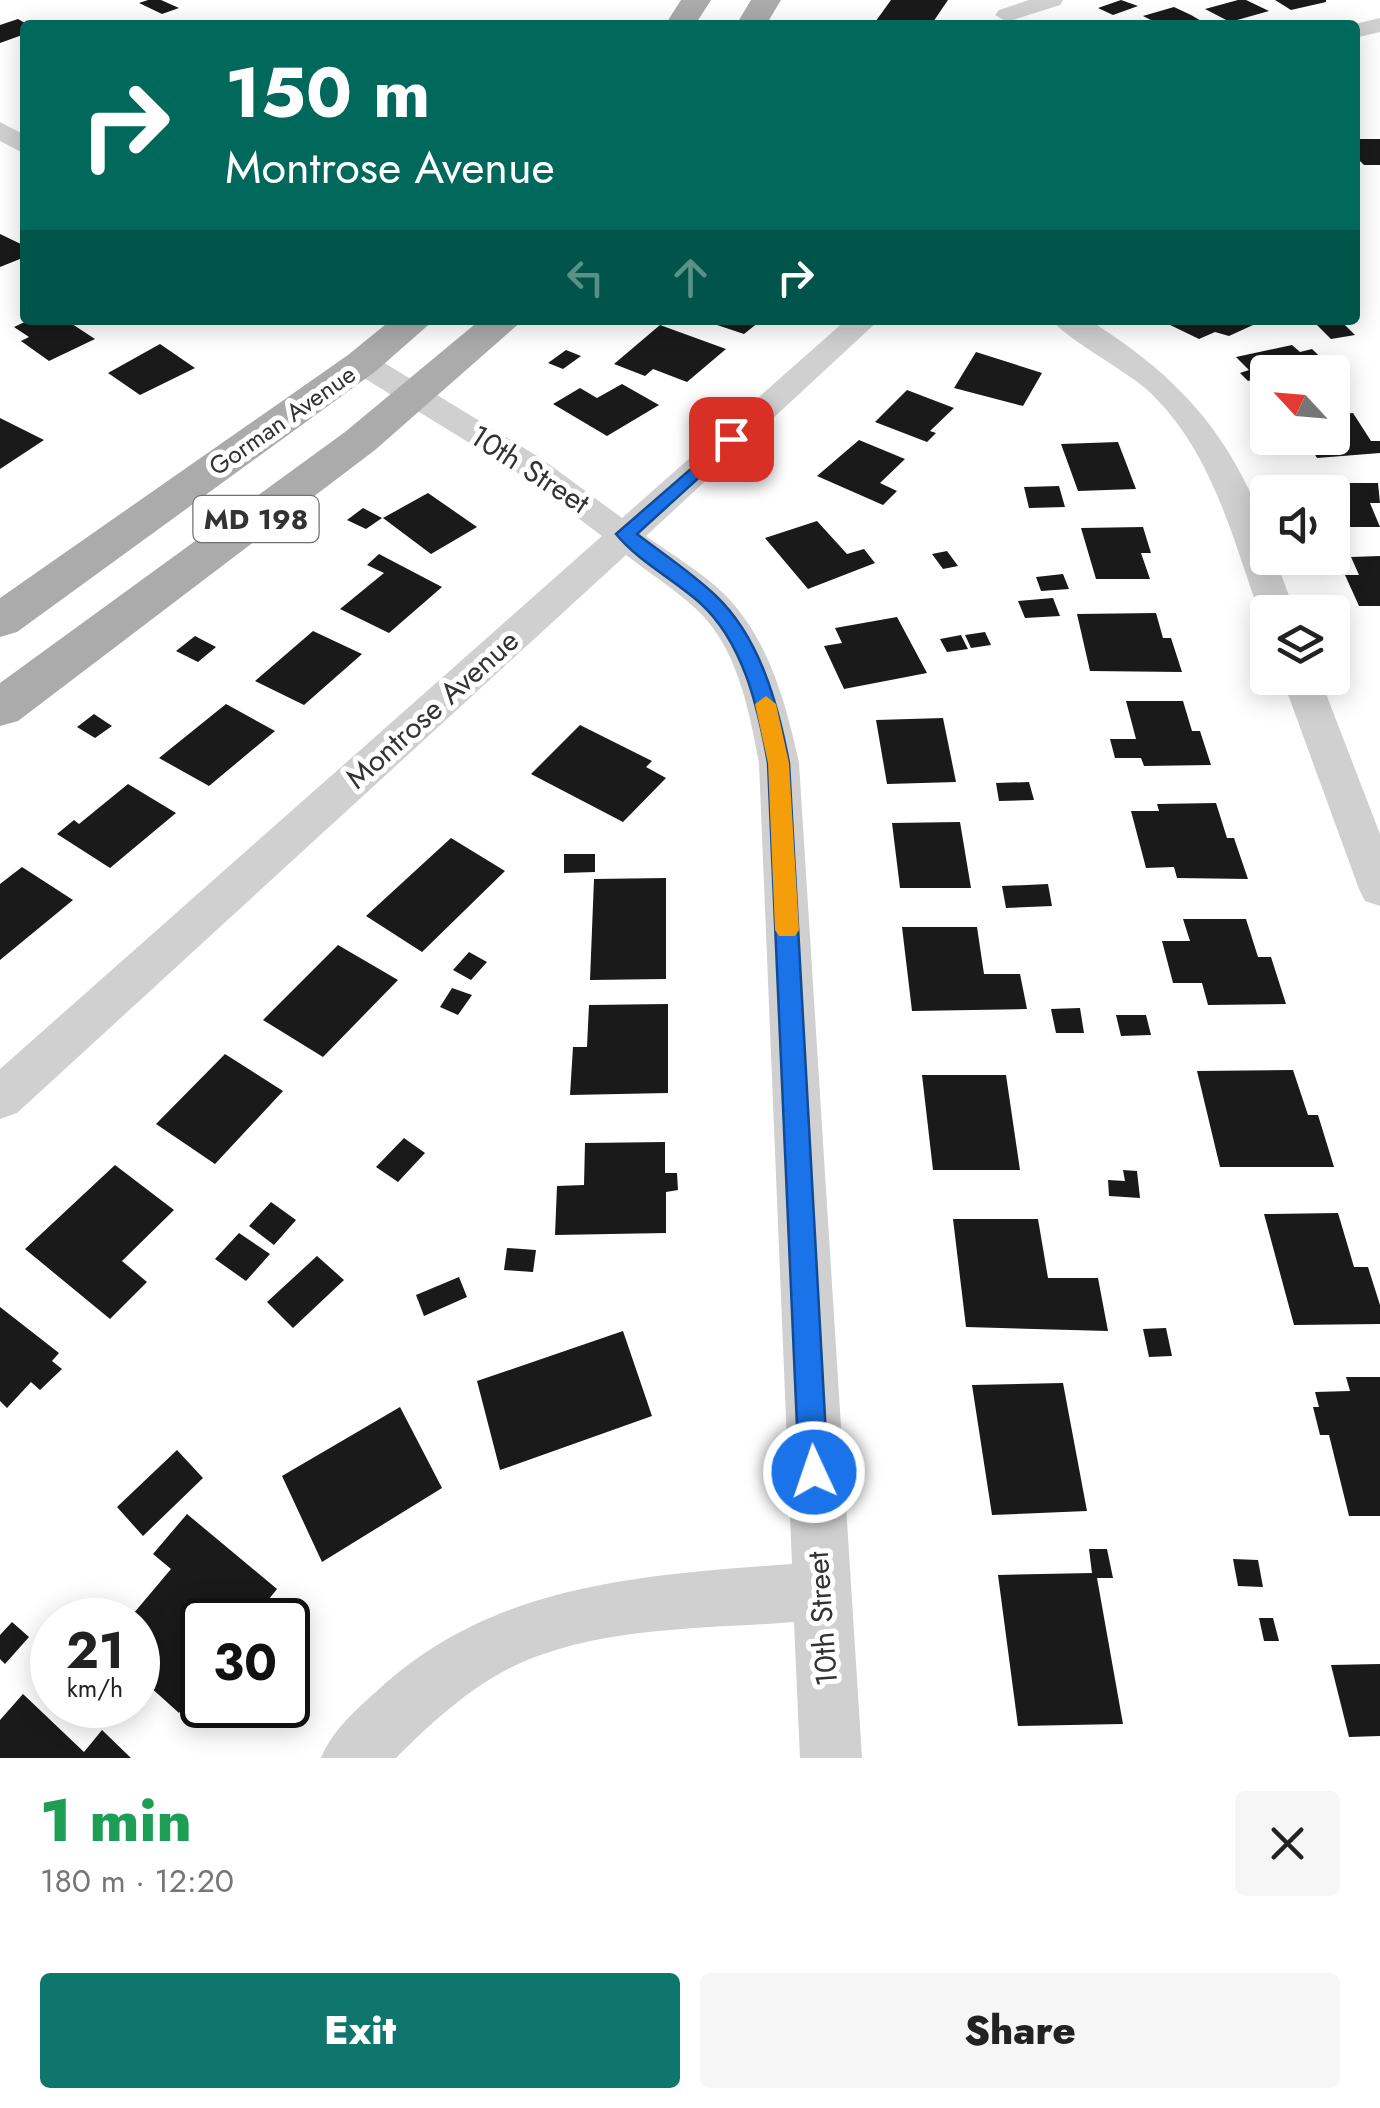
<!DOCTYPE html>
<html lang="en">
<head>
<meta charset="utf-8">
<style>
  :root { --surface:#fff; --page:#f6f6f6; --text:#222; --muted:#767676; --accent:#0f766e }
  body { margin:0; font-family:Jost,sans-serif; background:var(--page); color:var(--text); height:100vh; display:flex; flex-direction:column; font-size:38px; white-space:nowrap }
  * { box-sizing:border-box; margin:0 }
  p { font-size:32px; color:var(--muted) }
  .icon { flex:none; width:55px; height:55px; fill:none; stroke:currentColor; stroke-width:2; stroke-linecap:round; stroke-linejoin:round }
  .map { position:relative; height:1758px; overflow:hidden }
  .drawer { display:flex; flex-direction:column; background:var(--surface); flex:1 }
  .drawer>* { flex:none }
  .banner { position:absolute; left:20px; top:20px; width:1340px; height:305px; border-radius:10px; box-shadow:0 5px 25px #0003; background:#00695c; color:#fff; overflow:hidden }
  .needle { width:65px; rotate:296deg }
  .controls { position:absolute; left:1250px; top:355px; display:grid; gap:20px }
  .controls a { display:grid; place-items:center; width:100px; height:100px; border-radius:10px; background:var(--surface); box-shadow:0 5px 25px #0003; font-size:50px }
  .speed { position:absolute; left:30px; top:1598px; display:flex; gap:20px; font-size:50px; font-weight:700; text-align:center }
  .speed>* { display:grid; place-content:center; width:130px; height:130px; border-radius:50%; background:var(--surface); box-shadow:0 5px 25px #0003; line-height:1 }
  .speed small { font-size:25px; font-weight:400 }
  .speed .limit { border:5px solid #111; border-radius:15px; background:#fff; color:#111 }
  .pin { position:absolute; display:grid; place-items:center; width:85px; height:85px; color:#fff; margin:-42px; border-radius:20px; box-shadow:0 5px 15px #0006 }
  .me { position:absolute; width:110px; margin:-55px; rotate:357deg; stroke-linejoin:round; filter:drop-shadow(0 0 8px #0008) }
  .turn { display:flex; align-items:center; gap:35px; height:210px; padding:0 40px; font-size:45px }
  .turn .icon { width:130px; height:130px; stroke-width:2.5 }
  .turn b { display:block; font-size:70px; line-height:85px }
  .lanes { display:flex; align-items:center; height:95px; padding:0 40px; background:#0003; justify-content:center; gap:50px; direction:ltr }
  .lanes .off { opacity:.35 }
  .round { display:grid; place-items:center; flex:none; width:105px; height:105px; border-radius:10px; background:var(--page) }
  .summary { display:flex; align-items:center; justify-content:space-between; height:170px; padding:0 40px }
  h1 { font-size:60px; font-weight:800; line-height:75px; color:#1e9e55 }
  .action { display:flex; gap:20px; margin-top:auto; padding:20px 40px }
  .action a { flex:1; height:115px; border-radius:10px; background:var(--accent); color:#fff; font-size:40px; font-weight:800; line-height:115px; text-align:center }
  .action a+a { background:var(--page); color:var(--text) }
  .map>svg:first-child { display:block }
  .building { fill:#1a1a1a }
  .lines { fill:none; stroke-linecap:round; stroke-linejoin:round }
  .street { fill:#d0d0d0; fill-rule:evenodd }
  .primary { fill:#ababab; fill-rule:evenodd }
  .route { fill:#1a73e8; stroke:#114b97; stroke-width:2.5 }
  .slow { fill:#f59e0b }
  .labels { text-anchor:middle; dominant-baseline:central; stroke-width:10; stroke-linejoin:round; paint-order:stroke }
  .far-street-label { font-size:25px; fill:#333; stroke:#fff }
  .shield { fill:#fff; stroke:#707070; stroke-width:2.5 }
  .shield-label { font-size:28px; font-weight:bold; fill:#333 }
  .street-label { font-size:30px; fill:#333; stroke:#fff }
</style>
</head>
<body>
<div class="map">
<svg width="1380" height="1758" viewBox="0 0 1380 1758">
  <rect width="100%" height="100%" fill="#fff"/>
  <path class="building" d="M148,0H161L179,8L162,14L139,3Z
    M891,0H948L931,25H873Z
    M1121,0L1138,6L1113,15L1098,8Z
    M1238,0H1246L1269,11L1230,22L1205,9Z
    M1275,0H1326V2L1291,10Z
    M1174,7L1191,15L1208,25H1161L1143,16Z
    M18,19L25,23V34L0,43V25Z
    M1355,139H1380V165H1364L1355,156Z
    M0,234L25,246L22,248L25,257L0,267Z
    M29,320H66L95,339L49,361L21,341L29,337L14,327Z
    M769,320L759,322L744,334L705,321Z
    M1173,320H1243L1253,325L1229,336L1215,332L1199,339L1166,323Z
    M1340,320L1355,335L1331,339L1316,324Z
    M660,325L726,349L687,382L653,369L645,376L614,364Z
    M160,344L195,368L140,395L108,373Z
    M1292,345L1300,352L1312,349L1333,369L1322,372H1268V391L1256,379L1248,381L1240,373L1249,370L1236,357Z
    M566,350L581,356L563,369L548,363Z
    M976,352L1042,373L1023,406L954,388Z
    M622,384L659,405L607,436L553,404L580,388L597,398Z
    M907,390L954,408L930,431L936,433L927,442L875,422Z
    M1353,413L1371,441H1380V453L1317,458L1305,438H1332V415Z
    M0,418L44,440L0,469Z
    M859,440L905,459L880,483L897,491L883,505L817,476Z
    M1118,442L1136,489L1078,491L1061,444Z
    M1314,483H1378L1380,503H1370L1380,527H1336L1332,492H1304L1301,486L1316,487Z
    M1059,486L1065,507L1029,508L1024,487Z
    M428,493L477,527L431,554L383,518Z
    M363,508L382,518L366,529L347,520Z
    M817,521L847,554L864,549L875,563L808,589L765,538Z
    M1143,527L1151,553H1141L1150,579H1096L1081,528Z
    M947,551L958,566L943,569L932,554Z
    M379,554L442,587L389,633L340,609L384,573L367,565Z
    M1380,556V606H1359L1345,575H1359L1351,557Z
    M1063,574L1069,589L1041,591L1036,577Z
    M1053,598L1060,616L1025,618L1018,601Z
    M1156,613L1163,638H1171L1182,672L1090,671L1077,614Z
    M897,617L927,673L844,689L824,646L842,643L835,628Z
    M313,631L362,654L304,705L255,681Z
    M985,632L991,645L971,648L965,635Z
    M961,635L968,649L947,652L940,639Z
    M195,636L216,647L198,662L176,651Z
    M1126,701H1183L1192,731H1200L1211,765L1144,766L1141,758H1115L1110,739H1136Z
    M226,704L275,731L209,786L159,758Z
    M94,714L112,726L95,738L77,727Z
    M943,718L956,782L887,784L876,720Z
    M580,725L652,761L646,767L666,778L623,822L531,774Z
    M1029,782L1034,800L999,801L996,783Z
    M128,784L176,813L110,868L57,834L74,820L79,824Z
    M1216,803L1227,838H1234L1248,879L1177,878L1174,867L1146,868L1131,811H1159L1157,804Z
    M960,822L971,888H900L892,823Z
    M451,838L505,871L422,952L366,916Z
    M564,854H595V872L564,873Z
    M22,867L73,900L0,960V884Z
    M666,878V979L590,980L594,879Z
    M1048,884L1052,906L1006,908L1002,886Z
    M1183,919H1246L1258,957H1271L1286,1004L1208,1005L1202,983H1173L1162,941H1190Z
    M902,927H977L984,974H1020L1027,1009L912,1011Z
    M338,945L398,980L323,1057L263,1020Z
    M469,952L487,962L471,980L453,970Z
    M452,988L472,995L458,1015L440,1007Z
    M668,1004V1093L570,1095L573,1047H587L589,1005Z
    M1080,1008L1084,1033H1056L1051,1009Z
    M1116,1015H1146L1151,1035L1121,1036Z
    M225,1054L283,1091L215,1164L156,1124Z
    M1293,1070L1308,1115H1318L1334,1167H1220L1197,1071Z
    M922,1075H1006L1020,1170H933Z
    M404,1138L425,1153L398,1182L376,1167Z
    M665,1142V1173H677L678,1190L666,1192V1233L555,1235L557,1186L584,1185L585,1143Z
    M115,1165L174,1210L122,1261L147,1282L110,1319L25,1249Z
    M1123,1170L1137,1171L1140,1198L1109,1196L1108,1180L1125,1181Z
    M271,1202L296,1220L274,1245L249,1226Z
    M1338,1213L1354,1267H1368L1380,1305V1324L1294,1325L1264,1214Z
    M953,1219H1038L1048,1278H1098L1108,1331L966,1327Z
    M239,1233L270,1254L246,1281L215,1259Z
    M507,1248L536,1250L533,1272L504,1270Z
    M317,1256L344,1280L293,1328L267,1302Z
    M459,1277L467,1297L424,1316L416,1295Z
    M0,1307L59,1353L52,1361L62,1369L40,1390L31,1382L7,1408L0,1401Z
    M1166,1328L1172,1356L1149,1357L1143,1329Z
    M623,1331L652,1416L500,1470L477,1381Z
    M1346,1377H1380V1516H1349L1329,1435H1320L1313,1407H1319L1315,1392L1350,1391Z
    M1063,1383L1087,1511L992,1515L972,1385Z
    M400,1407L442,1488L322,1562L282,1476Z
    M177,1450L203,1478L143,1536L117,1507Z
    M187,1514L277,1589L252,1620H202V1683L179,1713L138,1676V1620H128L171,1569L153,1554Z
    M1089,1549H1107L1113,1578H1097L1123,1724L1018,1726L998,1575L1092,1573Z
    M1233,1559L1258,1560L1263,1587L1238,1586Z
    M1259,1618H1273L1279,1641H1264Z
    M12,1622L29,1637L5,1664L0,1659V1635Z
    M1380,1664V1736L1349,1737L1331,1665Z
    M23,1694L84,1752L102,1730L131,1758H0V1720Z"/>
  <g class="lines">
    <path class="street" d="M1029,0H1063L1060,5L1007,22L995,15L999,10Z
      M1380,18V32L1355,38V25H1351Z
      M0,122L25,135V154L0,141Z
      M846,320H879L646,536C671,554 700,571 722,592C768,636 786,703 799,763L862,1758H800L794,1622C704,1629 601,1626 516,1665C470,1687 432,1722 396,1758H321C333,1729 356,1710 379,1689C495,1583 643,1575 792,1564L759,763C749,710 737,645 694,607C673,588 648,572 626,555L17,1113L0,1119V1069L602,536L518,473L351,370L347,363L351,356H373L542,459L622,518Z
      M1052,320H1088L1097,325C1164,368 1215,417 1249,490C1259,513 1268,533 1268,558H1275L1295,612H1268V622L1259,612C1231,533 1210,446 1145,388C1124,370 1064,337 1052,320Z
      M1282,678H1320L1380,834V906L1365,901L1359,889Z"/>
    <path class="primary" d="M681,0H711L695,25H665Z
      M751,0H781L766,25H736Z
      M391,320H434L376,371L17,632L0,637V598L348,355Z
      M480,320H523L375,450L18,721L0,726V683L345,432Z"/>
  </g>
  <path class="route" d="M731,434L737,435V443L637,534C663,554 692,573 716,596C760,638 778,704 789,763L828,1472L824,1483L814,1487L803,1483L799,1472L768,763C758,707 743,641 699,602C673,579 638,561 616,534Z"/>
  <path class="slow" d="M766,696L776,704L789,763L799,930L795,936H779L775,930L768,763L755,704Z"/>
  <g class="labels">
    <g class="far-street-label">
      <text transform="translate(282 420) rotate(-35)">Gorman Avenue</text>
    </g>
    <rect class="shield" x="193.5" y="496" width="125" height="46" rx="8"/>
    <g class="shield-label">
      <text x="256" y="519">MD 198</text>
    </g>
    <g class="street-label">
      <text transform="translate(530 469) rotate(33)">10th Street</text>
      <text transform="translate(432 709) rotate(-42)">Montrose Avenue</text>
      <text transform="translate(822 1619) rotate(-94)">10th Street</text>
    </g>
  </g>
</svg>
<div class="controls">
<a><svg class="needle" viewBox="-14 -14 28 28"><path d="M0-13l5 13h-10z" fill="#e53935"/><path d="M0 13l5-13h-10z" fill="#767676"/></svg></a>
<a><svg class="icon" aria-label="sound" viewBox="0 0 24 24"><path d="M4 9h4l5-4v14l-5-4H4zM17 9q2 3 0 6"/></svg></a>
<a><svg class="icon" aria-label="layers" viewBox="0 0 24 24"><path d="M12 4l9 5-9 5-9-5zM3 14l9 5 9-5"/></svg></a>
</div>
<div class="speed"><div>21<small>km/h</small></div><div class="limit">30</div></div>
<div class="pin" style="left:731px;top:439px;background:#d93025"><svg class="icon" aria-label="arrive" viewBox="0 0 24 24"><path d="M6 21V4h12l-3 4 3 4H6"/></svg></div>
<svg class="me" style="left:814px;top:1472px" viewBox="-20 -20 40 40"><circle r="17" fill="#1a73e8" stroke="#fff" stroke-width="3"/><path d="M0-11L8 9 0 5-8 9z" fill="#fff"/></svg>
<div class="banner">
<div class="turn"><svg class="icon" aria-label="right" viewBox="0 0 24 24"><path d="M7 20v-9h11M14 6l5 5-5 5"/></svg><div><b>150 m</b>Montrose Avenue</div></div>
<div class="lanes"><svg class="icon off" aria-label="left" viewBox="0 0 24 24"><path d="M17 20v-9H6M10 6l-5 5 5 5"/></svg><svg class="icon off" aria-label="ahead" viewBox="0 0 24 24"><path d="M12 20V5M6 11l6-6 6 6"/></svg><svg class="icon" aria-label="right" viewBox="0 0 24 24"><path d="M7 20v-9h11M14 6l5 5-5 5"/></svg></div>
</div>
</div>
<section class="drawer">
<div class="summary"><div><h1>1 min</h1><p>180 m · 12:20</p></div><a class="round"><svg class="icon" aria-label="close" viewBox="0 0 24 24"><path d="M6 6l12 12M18 6L6 18"/></svg></a></div>
<div class="action"><a>Exit</a><a>Share</a></div>
</section>
</body>
</html>
